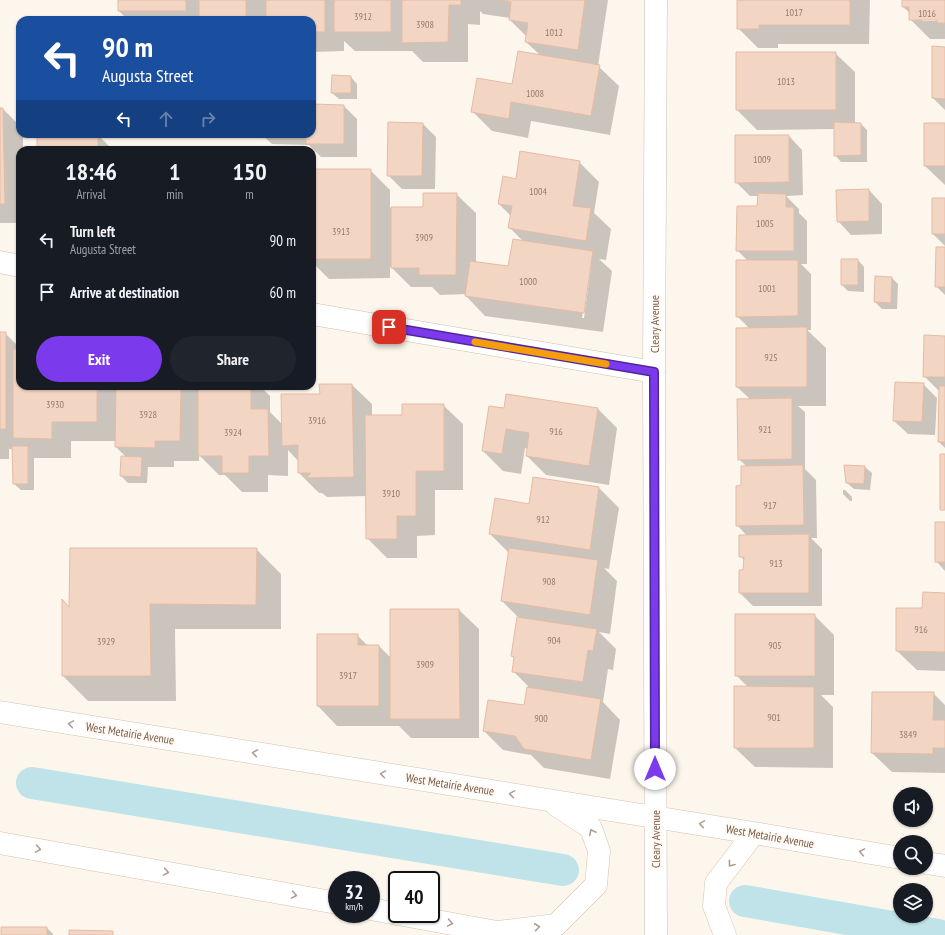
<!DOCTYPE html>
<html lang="en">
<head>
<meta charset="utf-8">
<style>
  :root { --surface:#171b24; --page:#20242c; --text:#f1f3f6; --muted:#9ea1a6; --accent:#7c3aed }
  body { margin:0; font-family:"PT Sans Narrow",sans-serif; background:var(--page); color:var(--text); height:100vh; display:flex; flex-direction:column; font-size:15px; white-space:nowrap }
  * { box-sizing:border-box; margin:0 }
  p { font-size:13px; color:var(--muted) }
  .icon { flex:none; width:22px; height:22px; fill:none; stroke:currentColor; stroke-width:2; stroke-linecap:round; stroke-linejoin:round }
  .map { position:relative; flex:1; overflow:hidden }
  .panel { position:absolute; left:16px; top:146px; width:300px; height:244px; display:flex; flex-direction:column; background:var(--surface); border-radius:12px; box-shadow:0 1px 3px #0004 }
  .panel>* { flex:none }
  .banner { position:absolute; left:16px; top:16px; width:300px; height:122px; border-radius:12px; box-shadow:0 1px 3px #0004; background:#1a4fa0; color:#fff; overflow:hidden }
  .controls { position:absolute; left:893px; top:787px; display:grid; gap:8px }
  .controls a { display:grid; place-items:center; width:40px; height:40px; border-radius:50%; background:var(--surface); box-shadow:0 1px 3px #0004; font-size:20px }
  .speed { position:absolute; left:328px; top:871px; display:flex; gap:8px; font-size:20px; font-weight:700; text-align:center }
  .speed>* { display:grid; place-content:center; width:52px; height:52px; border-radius:50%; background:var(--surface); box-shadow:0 1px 3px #0004; line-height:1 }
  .speed small { font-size:10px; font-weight:400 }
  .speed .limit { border:2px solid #111; border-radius:6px; background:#fff; color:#111 }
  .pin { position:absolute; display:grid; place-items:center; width:34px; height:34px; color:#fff; margin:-17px; border-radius:8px; box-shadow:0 2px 6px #0006 }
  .me { position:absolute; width:44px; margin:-22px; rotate:0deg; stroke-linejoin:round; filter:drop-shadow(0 0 3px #0008) }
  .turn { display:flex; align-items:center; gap:14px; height:84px; padding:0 20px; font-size:18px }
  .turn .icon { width:52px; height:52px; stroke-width:2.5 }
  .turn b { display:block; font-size:28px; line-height:34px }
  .lanes { display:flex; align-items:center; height:38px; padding:0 20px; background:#0003; justify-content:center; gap:20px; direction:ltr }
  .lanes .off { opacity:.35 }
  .eta { display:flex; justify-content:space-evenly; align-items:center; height:68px; text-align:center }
  .eta b { font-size:24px; font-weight:700; line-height:28px }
  .action { display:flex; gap:8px; margin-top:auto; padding:8px 20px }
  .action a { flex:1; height:46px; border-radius:24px; background:var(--accent); color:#fff; font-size:16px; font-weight:700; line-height:46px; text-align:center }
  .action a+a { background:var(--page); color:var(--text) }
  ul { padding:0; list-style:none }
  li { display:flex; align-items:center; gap:12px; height:52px; padding:0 20px }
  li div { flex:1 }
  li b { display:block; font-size:15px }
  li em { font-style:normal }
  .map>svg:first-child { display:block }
  .shadow { fill:#0003; fill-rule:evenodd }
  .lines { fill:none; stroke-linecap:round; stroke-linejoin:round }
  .canal { stroke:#bfe3e8; stroke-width:32 }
  .building { fill:#f3d5c3; stroke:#e6bba3 }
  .minor-casing { stroke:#d1beb0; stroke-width:23 }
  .tertiary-casing { stroke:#d1beb0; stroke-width:23 }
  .secondary-casing { stroke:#d6c0b0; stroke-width:23 }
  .minor { stroke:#fff; stroke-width:22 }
  .tertiary { stroke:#fff; stroke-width:22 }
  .secondary { stroke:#fff; stroke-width:22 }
  .oneway { stroke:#af9d94 }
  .route-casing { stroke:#51269a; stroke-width:10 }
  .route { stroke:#7c3aed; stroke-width:7 }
  .slow { stroke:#f59e0b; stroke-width:7 }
  .labels { text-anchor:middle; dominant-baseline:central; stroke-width:4; stroke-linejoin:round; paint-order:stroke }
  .number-label { font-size:10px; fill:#987a6a }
  .street-label { font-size:12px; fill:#7a5c4d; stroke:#fffaf3 }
</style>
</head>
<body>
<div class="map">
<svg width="945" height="935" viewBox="0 0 945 935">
  <rect width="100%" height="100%" fill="#fdf6ec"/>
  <path class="shadow" d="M119,0H608L598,66L619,86L610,135L531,121L528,138L492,131L472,111L513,85L540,55L526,42L527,37L510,20V18L483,14L480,11V25L468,24V62H423L412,51H355L344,41V51L312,52V20H128L119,11Z
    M738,0H870L869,44H778V48H758L738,28Z
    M903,0H945V39H930L910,19V13L903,7ZM922,19H942V21H922Z
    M945,48V110L933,98Z
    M835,53L855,72V124H861L867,130V162H841L835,155V129L757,130L737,110Z
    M351,77L357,84V99H339L332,93Z
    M312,105L344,106L357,119V157H321L309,145L272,144L261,134H312Z
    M0,109H3L20,126V134H23V150H20V223H0Z
    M423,124L436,137L435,189H402L388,175Z
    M945,124V185L925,166Z
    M98,135L113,150H38Z
    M789,136L802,150L803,195L786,196L799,209V213L807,221V264H801L811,274V330H807L826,348V406H798L805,412V469L816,480L817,538H811L822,549V606H753L740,593V571H744L745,561L740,556L747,536L737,525L742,486L747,467L739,459L750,399L737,387L750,329L737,316L748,261L737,250L758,207L759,196H750L736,182Z
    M579,162L599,182L594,213L611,229L606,260L599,259L612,271L603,332L485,316L466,296V294L440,295L432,287H411L390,266V278L329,279L312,262V170H370L390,190V208H424L456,194L476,213V263L509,268L524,242L509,227L511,216L499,204L517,180ZM589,267H591L584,318H582Z
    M869,190L882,204V234L851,235L838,221Z
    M945,199V246L933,234Z
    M945,248V295L936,286Z
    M858,260L864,267V292L848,291L842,285Z
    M892,278L898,284L897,309H882L875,302Z
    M0,333H5L20,348V386H260L270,396V412L282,424L321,395L352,385L372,404V416H403L443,405L463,424V490H435V535L417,536V558H387L367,538V496L327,497L322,493H319L299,473V462L288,450V476L268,475V492H242L225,475H219L199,455V461H174V467H148L147,483H128L121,476L122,457H126L116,447V441H71V458H34V490H21L14,484L13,449H9V459H0Z
    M945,337V448L939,442L940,390H938L924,376Z
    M923,384L937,398L935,435L908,434L894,421Z
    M505,409H598L617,428L609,485L546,475L527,456L528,449L525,448L521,474L503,471L483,451Z
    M845,466L865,467L872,473L870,490L854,489L847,483Z
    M534,478L599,488L619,508L609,569L604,568L617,581L610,634L599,632L616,649L613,670L608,669L603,702L620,720L610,779L544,768L531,755L503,750L484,731L525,707L528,686L513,671L515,658L512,656L518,617L502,601L509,553L490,534L530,505Z
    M843,490H845L852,497V501H850L843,494Z
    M945,523V571L936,561Z
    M256,549L281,574V629H175L176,701H88L63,676L70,609Z
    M945,594V671L917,670L897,651Z
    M459,610L479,629V738H411L399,726H337L318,706V634L357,635L368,646H379L391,658Z
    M814,615L834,635V695H821L833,707V768L755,767L735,748L748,687L736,675Z
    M933,693L945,705V773L892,772L872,753Z
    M47,928L54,935H2Z"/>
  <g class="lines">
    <path class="canal" d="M32,783L563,870
      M745,901L938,935"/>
  </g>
  <path class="building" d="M118,0H186V11H118Z
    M199,0H246V17H199Z
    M266,0H325V32H312V20H266Z
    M334,0H391V32H334Z
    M402,0H461V5H449L448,42L402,43Z
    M500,0H585L578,50L525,42L528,23L509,20L511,2Z
    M737,0H850V25H759V29H737Z
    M902,0H945V23H937V20H909V7H902Z
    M932,46L945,47V99L932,98Z
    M518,51L600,65L591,116L511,102L509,119L471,112L477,78L512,84Z
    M736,52H836V110H736Z
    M332,75L351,76V93H331Z
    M312,104L344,105V144H306V134H312Z
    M0,108H3L5,204H0Z
    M388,122L423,123L422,176H387Z
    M834,122L861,123V155L834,156Z
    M924,123H945V166H924Z
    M37,134H98V150H37Z
    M735,135H789V182L735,183Z
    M520,151L580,161L573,206L591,208L586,241L508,228L512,206L498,204L503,176L516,179Z
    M312,169H371V259H312Z
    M869,189V221L837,222L836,190Z
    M423,193H457L456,275H419V268H391V207H423Z
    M758,193L786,194V207H794V251H736L737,206H757Z
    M932,198H945V234H932Z
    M513,239L593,251L584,313L465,296L470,261L508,266Z
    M936,247H945V287H935Z
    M841,259H858V285H841Z
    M736,260H798V316L736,317Z
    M875,276L892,277L891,303L874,302Z
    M807,327V387H736V328Z
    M0,332H6V429H0Z
    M924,335L945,336V377H923Z
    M13,349H20V386H97V422H52V439L13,438Z
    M895,382L924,383L922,422L893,421Z
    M319,384H352L354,477L306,478L311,473H298V445L282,446L281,394H320Z
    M116,386H181L180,441H155V448L115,447Z
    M198,386H251V409H268L269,456H249V473H222V456H198Z
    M939,386H945V442H938Z
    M506,394L598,408L589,466L526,456L529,433L506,429L502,454L482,451L489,406L504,408Z
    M792,398V459L738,460L737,399Z
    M402,404H444V471H416V516H397V539H366L365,415H402Z
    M12,446H28V484H13Z
    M940,454H945V510H940Z
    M121,456L142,457L141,477L120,476Z
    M803,465L804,525L736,526V486L741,485V466Z
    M844,465L865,466L864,484L846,483Z
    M533,477L599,487L590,550L489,534L495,498L529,504Z
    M935,522H945V562H935Z
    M809,534V593H739V570H743L744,557H739V535Z
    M70,548H257L256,605L150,604L151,676H62V599L69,607Z
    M509,548L598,560L590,615L501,601Z
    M923,592L945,593V652L896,651V608H922Z
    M390,609H459L460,719H390Z
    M735,614H815V676H735Z
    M517,617L597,629L593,651L588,650L583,682L512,672L514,657L511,656Z
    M317,634H358V645H379V706H317Z
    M734,686L814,687V748H734Z
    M527,687L601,699L591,760L524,749L515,736L483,731L488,700L524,705Z
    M872,692H934L933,720H945V748H933V754L871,753Z
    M1,927H47V935H1Z
    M69,930L113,931V935H69Z"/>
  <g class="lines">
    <defs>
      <path id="minor" d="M0,262L20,266
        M312,314L654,372"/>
      <path id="tertiary" d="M656,935L654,372L656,0"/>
      <path id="secondary" d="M0,712L754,833L900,858
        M0,843L337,903
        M926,863L945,866
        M371,909L397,914
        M398,914L513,935
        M498,932L556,925L596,885L599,851L591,828L556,805
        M725,935L714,906L716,883L754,833"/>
    </defs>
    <use href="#minor" class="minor-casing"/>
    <use href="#tertiary" class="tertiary-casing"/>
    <use href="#secondary" class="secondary-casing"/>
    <use href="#minor" class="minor"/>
    <use href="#tertiary" class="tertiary"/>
    <use href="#secondary" class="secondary"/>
  </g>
  <defs><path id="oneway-chevron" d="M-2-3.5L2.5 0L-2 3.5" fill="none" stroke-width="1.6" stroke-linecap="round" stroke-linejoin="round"/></defs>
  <g class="oneway">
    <use href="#oneway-chevron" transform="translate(71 724) rotate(-171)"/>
    <use href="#oneway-chevron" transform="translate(255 753) rotate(-171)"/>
    <use href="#oneway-chevron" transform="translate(383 774) rotate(-171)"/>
    <use href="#oneway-chevron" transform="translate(512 794) rotate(-171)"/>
    <use href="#oneway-chevron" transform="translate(702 824) rotate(-171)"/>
    <use href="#oneway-chevron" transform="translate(592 832) rotate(-117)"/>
    <use href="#oneway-chevron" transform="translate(38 849) rotate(10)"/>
    <use href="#oneway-chevron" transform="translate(862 852) rotate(-170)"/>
    <use href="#oneway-chevron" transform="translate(731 864) rotate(127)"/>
    <use href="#oneway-chevron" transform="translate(166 872) rotate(10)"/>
    <use href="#oneway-chevron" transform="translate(294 895) rotate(10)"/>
    <use href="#oneway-chevron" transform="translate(450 923) rotate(10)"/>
    <use href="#oneway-chevron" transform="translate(537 927) rotate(-7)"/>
  </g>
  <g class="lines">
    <defs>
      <path id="route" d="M389,327L654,372L655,769"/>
    </defs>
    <use href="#route" class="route-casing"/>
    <use href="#route" class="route"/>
    <path class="slow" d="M475,342L606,364"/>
  </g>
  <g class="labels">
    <g class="number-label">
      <text x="794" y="12">1017</text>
      <text x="927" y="13">1016</text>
      <text x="363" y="16">3912</text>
      <text x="425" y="24">3908</text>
      <text x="554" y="32">1012</text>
      <text x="786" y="81">1013</text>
      <text x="535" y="93">1008</text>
      <text x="762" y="159">1009</text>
      <text x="538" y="191">1004</text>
      <text x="765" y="223">1005</text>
      <text x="341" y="231">3913</text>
      <text x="424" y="237">3909</text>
      <text x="528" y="281">1000</text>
      <text x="767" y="288">1001</text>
      <text x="771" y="357">925</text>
      <text x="55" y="404">3930</text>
      <text x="148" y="414">3928</text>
      <text x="317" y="420">3916</text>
      <text x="765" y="429">921</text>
      <text x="556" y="431">916</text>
      <text x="233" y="432">3924</text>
      <text x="391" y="493">3910</text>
      <text x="770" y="505">917</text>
      <text x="543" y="519">912</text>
      <text x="776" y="563">913</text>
      <text x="549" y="581">908</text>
      <text x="921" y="629">916</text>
      <text x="554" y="640">904</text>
      <text x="106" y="641">3929</text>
      <text x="775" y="645">905</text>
      <text x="425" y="664">3909</text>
      <text x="348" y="675">3917</text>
      <text x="774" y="717">901</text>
      <text x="541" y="718">900</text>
      <text x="908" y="734">3849</text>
    </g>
    <g class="street-label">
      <text transform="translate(654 324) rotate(-90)">Cleary Avenue</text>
      <text transform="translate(130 733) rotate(9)">West Metairie Avenue</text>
      <text transform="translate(450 784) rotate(9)">West Metairie Avenue</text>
      <text transform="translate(770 836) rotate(10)">West Metairie Avenue</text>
      <text transform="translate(655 839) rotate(-90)">Cleary Avenue</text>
    </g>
  </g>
</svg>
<div class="controls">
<a><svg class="icon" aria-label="sound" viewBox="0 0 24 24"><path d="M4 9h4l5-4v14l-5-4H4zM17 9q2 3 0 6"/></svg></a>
<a><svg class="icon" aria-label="search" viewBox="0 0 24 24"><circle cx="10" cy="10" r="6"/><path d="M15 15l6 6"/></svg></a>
<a><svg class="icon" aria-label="layers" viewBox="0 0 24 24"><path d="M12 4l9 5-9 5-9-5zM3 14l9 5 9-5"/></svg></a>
</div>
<div class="speed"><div>32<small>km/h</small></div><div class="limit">40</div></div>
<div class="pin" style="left:389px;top:327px;background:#d93025"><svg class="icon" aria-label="arrive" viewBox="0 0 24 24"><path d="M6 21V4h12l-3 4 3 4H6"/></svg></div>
<svg class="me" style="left:655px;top:769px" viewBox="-20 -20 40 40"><circle r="19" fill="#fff"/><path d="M0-13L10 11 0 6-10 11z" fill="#7c3aed"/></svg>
<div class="banner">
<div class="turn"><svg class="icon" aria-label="left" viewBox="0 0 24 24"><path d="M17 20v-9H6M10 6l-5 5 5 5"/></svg><div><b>90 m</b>Augusta Street</div></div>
<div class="lanes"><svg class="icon" aria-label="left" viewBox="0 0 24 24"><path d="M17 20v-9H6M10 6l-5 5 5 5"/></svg><svg class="icon off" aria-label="ahead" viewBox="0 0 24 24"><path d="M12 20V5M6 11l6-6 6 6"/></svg><svg class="icon off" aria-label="right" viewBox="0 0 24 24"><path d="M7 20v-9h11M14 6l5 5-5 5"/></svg></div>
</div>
<section class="panel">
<div class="eta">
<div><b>18:46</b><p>Arrival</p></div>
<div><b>1</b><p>min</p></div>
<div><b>150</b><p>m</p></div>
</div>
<ul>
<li><svg class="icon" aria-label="left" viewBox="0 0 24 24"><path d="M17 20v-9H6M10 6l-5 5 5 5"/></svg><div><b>Turn left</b><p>Augusta Street</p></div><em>90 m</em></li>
<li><svg class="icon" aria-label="arrive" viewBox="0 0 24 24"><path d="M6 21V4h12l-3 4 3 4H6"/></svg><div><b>Arrive at destination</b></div><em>60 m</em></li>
</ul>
<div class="action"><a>Exit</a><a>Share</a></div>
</section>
</div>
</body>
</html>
